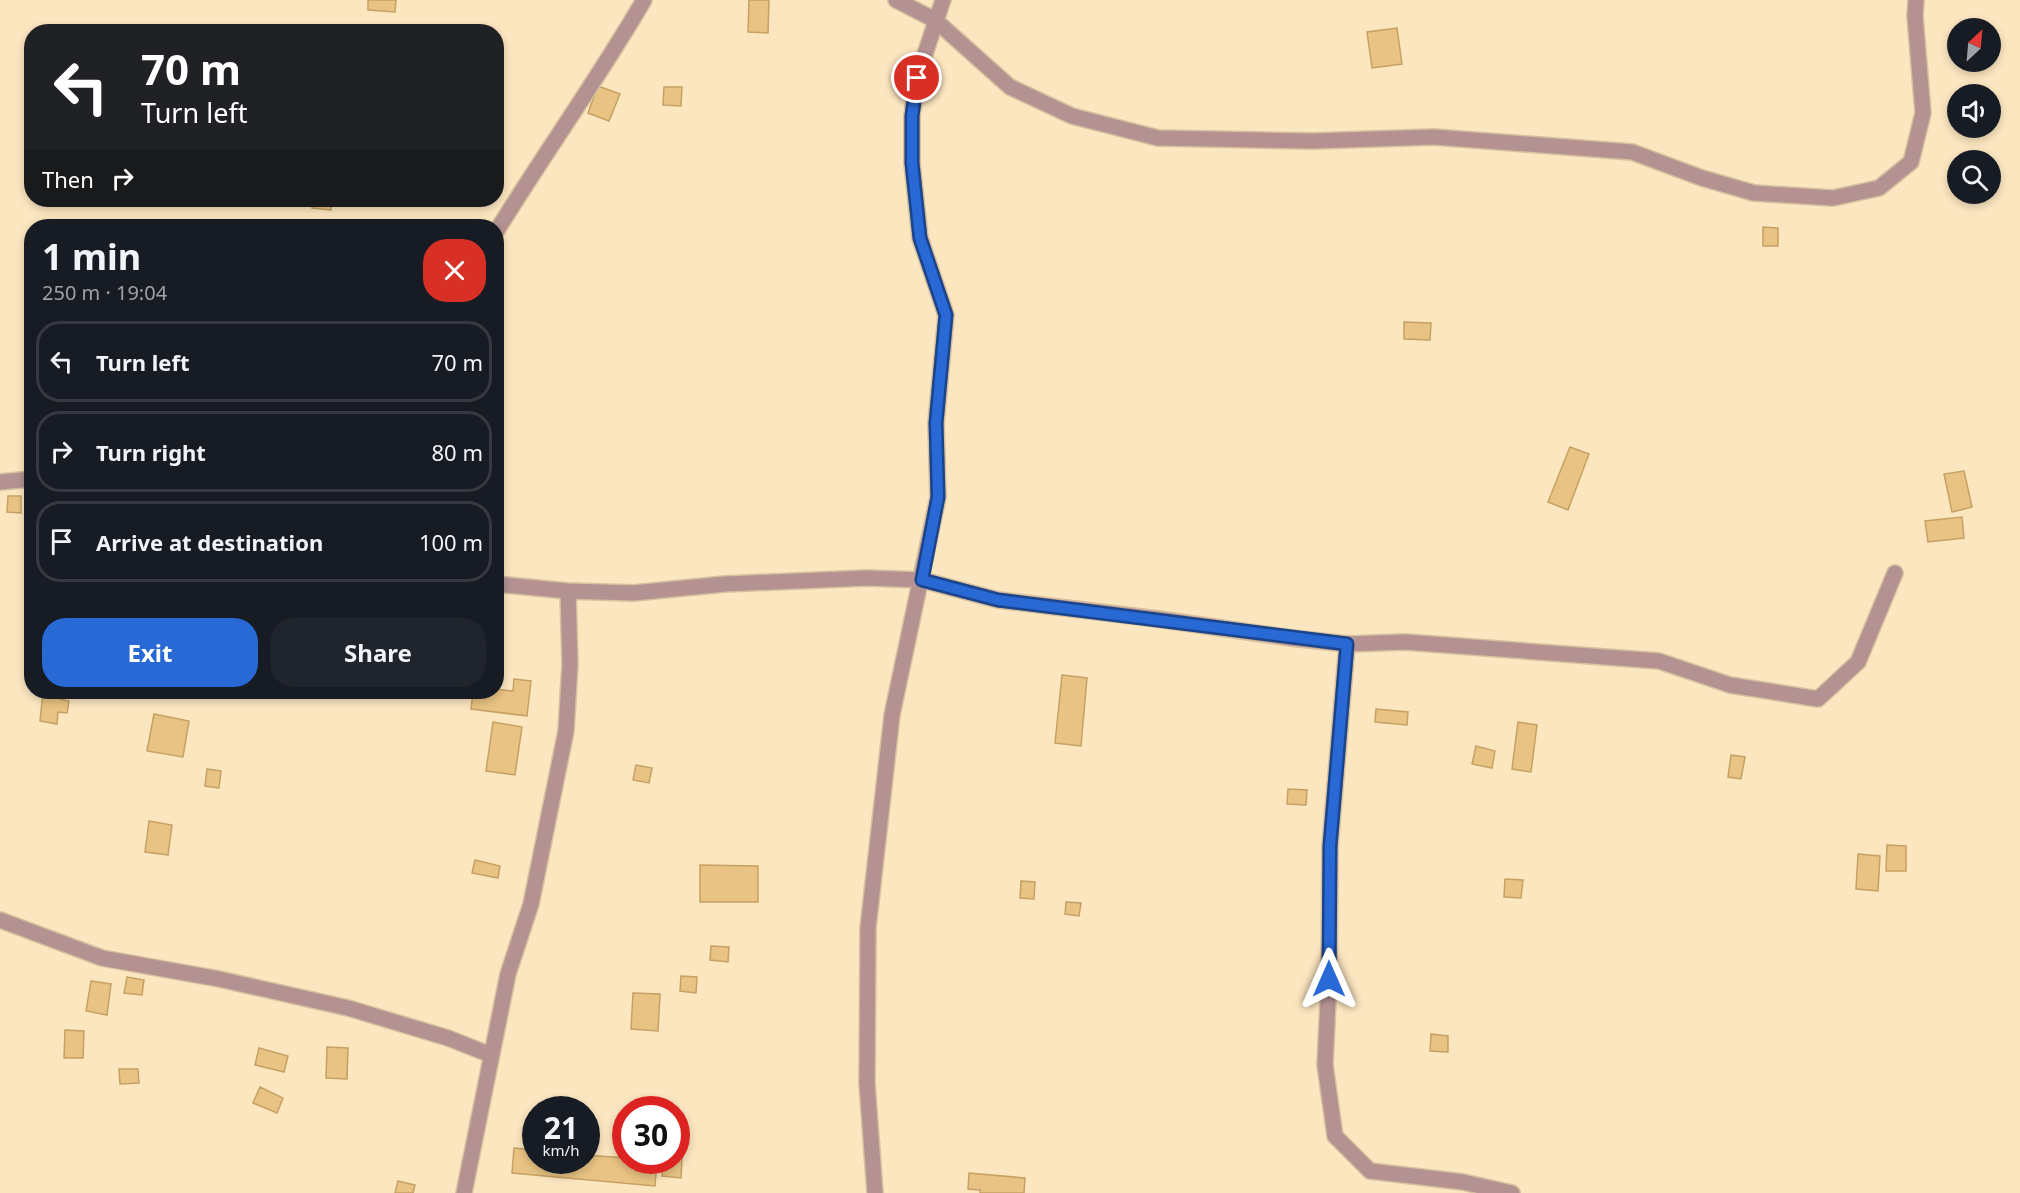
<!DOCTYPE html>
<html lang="en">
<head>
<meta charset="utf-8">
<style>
  :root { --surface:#171b24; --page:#20242c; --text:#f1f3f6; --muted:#9ea1a6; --line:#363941; --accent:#2869d6 }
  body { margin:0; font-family:"Noto Sans",sans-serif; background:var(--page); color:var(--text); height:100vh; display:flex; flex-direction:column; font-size:22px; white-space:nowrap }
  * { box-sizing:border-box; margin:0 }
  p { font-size:20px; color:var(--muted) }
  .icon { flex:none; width:33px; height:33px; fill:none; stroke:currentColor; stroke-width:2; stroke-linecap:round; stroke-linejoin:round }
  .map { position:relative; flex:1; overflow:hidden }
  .details { position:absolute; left:24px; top:219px; width:480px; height:480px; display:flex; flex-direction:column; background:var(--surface); border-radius:24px; box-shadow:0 3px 9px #0003 }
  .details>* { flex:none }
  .banner { position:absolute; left:24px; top:24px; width:480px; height:183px; border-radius:24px; box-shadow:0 3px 9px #0003; background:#202124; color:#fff; overflow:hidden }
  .needle { width:39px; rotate:26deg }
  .controls { position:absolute; left:1947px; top:18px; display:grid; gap:12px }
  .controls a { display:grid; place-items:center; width:54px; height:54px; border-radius:50%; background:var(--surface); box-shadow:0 3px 9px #0003; font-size:30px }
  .speed { position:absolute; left:522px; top:1096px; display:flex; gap:12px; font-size:30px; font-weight:700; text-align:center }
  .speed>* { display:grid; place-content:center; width:78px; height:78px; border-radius:50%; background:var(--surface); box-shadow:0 3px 9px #0003; line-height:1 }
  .speed small { font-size:15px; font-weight:400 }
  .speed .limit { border:9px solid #d22; background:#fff; color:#111 }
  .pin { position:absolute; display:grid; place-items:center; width:51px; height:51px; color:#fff; margin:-26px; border:3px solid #fff; border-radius:50%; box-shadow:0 2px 6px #0007 }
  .me { position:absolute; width:66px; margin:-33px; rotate:0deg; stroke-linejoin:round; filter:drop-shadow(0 0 4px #0008) }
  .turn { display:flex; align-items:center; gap:21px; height:126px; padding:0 18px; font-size:27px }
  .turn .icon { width:78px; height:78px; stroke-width:2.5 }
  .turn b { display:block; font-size:42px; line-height:51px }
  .then { display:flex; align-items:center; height:57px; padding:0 18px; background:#0003; gap:12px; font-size:22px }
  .round { display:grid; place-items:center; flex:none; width:63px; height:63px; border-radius:24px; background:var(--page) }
  .headline { display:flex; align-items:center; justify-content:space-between; height:102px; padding:0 18px }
  h1 { font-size:36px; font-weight:700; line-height:45px }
  .cta { display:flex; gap:12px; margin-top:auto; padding:12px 18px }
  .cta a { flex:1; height:69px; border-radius:24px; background:var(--accent); color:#fff; font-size:24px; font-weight:700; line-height:69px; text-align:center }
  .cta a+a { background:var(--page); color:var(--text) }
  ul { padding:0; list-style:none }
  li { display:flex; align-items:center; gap:18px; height:81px; margin:0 12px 9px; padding:0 6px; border:3px solid var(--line); border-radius:24px }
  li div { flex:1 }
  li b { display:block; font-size:22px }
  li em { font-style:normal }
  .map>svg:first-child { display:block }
  .building { fill:#e8c383; stroke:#c5a163; stroke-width:1.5 }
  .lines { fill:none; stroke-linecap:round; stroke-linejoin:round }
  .street-casing { stroke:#d6c19e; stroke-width:18 }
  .street { stroke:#b49291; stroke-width:15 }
  .route-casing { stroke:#1a448b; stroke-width:15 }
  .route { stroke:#2869d6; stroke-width:10 }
</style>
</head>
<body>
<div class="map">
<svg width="2020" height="1193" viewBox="0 0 2020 1193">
  <rect width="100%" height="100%" fill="#fce6c0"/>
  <path class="building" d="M368,0H396L395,12L368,10Z
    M749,0H769L768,33L748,32Z
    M1397,28L1402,64L1372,68L1367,32Z
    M598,86L620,94L609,121L588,113Z
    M664,87H682L681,106L663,105Z
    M313,200H332L331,210L312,208Z
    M1763,227L1778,228V246H1763Z
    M1404,322L1431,323L1430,340L1404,339Z
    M496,415L501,416L498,443H496Z
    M1570,447L1589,454L1568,510L1548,502Z
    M1964,471L1972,507L1952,512L1944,474Z
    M8,496H21V513L7,512Z
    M1962,517L1964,538L1928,542L1925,521Z
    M1062,675L1087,678L1081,746L1055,743Z
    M514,679L531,681L527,716L471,709L473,692H496V689L513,691Z
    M43,692H60L59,699L69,701L67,713L58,712L57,724L40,721Z
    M1376,709L1408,712L1407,725L1375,722Z
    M154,714L189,721L183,757L147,751Z
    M493,722L522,727L515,775L486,771Z
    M1518,722L1537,725L1531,772L1512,769Z
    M1476,746L1495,751L1492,768L1472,764Z
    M1731,755L1745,757L1741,779L1728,777Z
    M636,765L652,768L649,783L633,780Z
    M207,769L221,771L219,788L205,786Z
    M1288,789L1307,790L1306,805L1287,804Z
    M149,821L172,825L168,855L145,852Z
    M1887,845L1906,846V871H1886Z
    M1858,854L1880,856L1878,891L1856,889Z
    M475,860L500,866L498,878L472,873Z
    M700,865L758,866V902H700Z
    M1505,879L1523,880L1521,898L1504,897Z
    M1021,881L1035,882L1034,899L1020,898Z
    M1066,902L1081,903L1079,916L1065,914Z
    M711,946L729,947L728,962L710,960Z
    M681,976L697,977L696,993L680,991Z
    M127,977L144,980L142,995L124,993Z
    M91,981L111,984L107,1015L86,1011Z
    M633,993L660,994L658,1031L631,1029Z
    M65,1030L84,1031L83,1058H64Z
    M1431,1034L1448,1036V1052L1430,1051Z
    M327,1047L348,1048L347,1079L326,1078Z
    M259,1048L288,1056L284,1072L255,1065Z
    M119,1069H138L139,1083L120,1084Z
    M260,1087L283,1098L277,1113L253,1103Z
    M514,1148L536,1150V1161H586V1155L626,1158V1161H657L655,1186L512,1173Z
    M676,1158H682L681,1178L662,1176L663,1161H676Z
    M969,1173L1025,1178L1024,1193H980V1190L968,1189Z
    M398,1181L415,1185L413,1193H395Z"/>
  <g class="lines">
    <defs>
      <path id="street" d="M896,0L935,20L1010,87L1072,116L1158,138L1313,141L1434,137L1632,152L1702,178L1754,193L1833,198L1879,188L1911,162L1923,113L1915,16L1916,0
        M496,232C544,154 598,79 644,0
        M0,482L32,479
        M496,584L568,591L633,593L725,584L867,578L922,580L998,600L1158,619L1291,638L1347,644L1405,642L1659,661L1730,685L1818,699L1858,662L1895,573
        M1347,644L1330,846L1329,979L1325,1065L1335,1136L1370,1171L1463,1182L1512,1193
        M0,920L102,958L219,979L348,1008L448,1038L491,1055
        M464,1193L508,974L531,904L566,731L570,664L568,591
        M875,1193L867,1083L868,928L892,715L938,497L936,423L946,315L920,238L912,163V116L917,78L943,0"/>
    </defs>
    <use href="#street" class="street-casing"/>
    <use href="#street" class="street"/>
  </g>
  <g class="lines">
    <defs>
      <path id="route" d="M917,78L912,116V163L920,238L946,315L936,423L938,497L922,580L998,600L1347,644L1330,846L1329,979"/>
    </defs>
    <use href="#route" class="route-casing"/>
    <use href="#route" class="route"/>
  </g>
</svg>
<div class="controls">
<a><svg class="needle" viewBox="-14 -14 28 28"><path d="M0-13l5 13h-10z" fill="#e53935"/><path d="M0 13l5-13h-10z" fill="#9ea1a6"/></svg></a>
<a><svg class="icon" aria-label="sound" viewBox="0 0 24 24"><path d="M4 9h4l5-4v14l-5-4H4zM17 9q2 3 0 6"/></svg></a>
<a><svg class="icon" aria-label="search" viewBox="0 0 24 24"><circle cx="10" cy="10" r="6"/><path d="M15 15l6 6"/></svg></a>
</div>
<div class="speed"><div>21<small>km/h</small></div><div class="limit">30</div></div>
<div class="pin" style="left:917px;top:78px;background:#d93025"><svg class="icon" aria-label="arrive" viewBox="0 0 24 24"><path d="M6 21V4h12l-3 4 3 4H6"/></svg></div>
<svg class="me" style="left:1329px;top:979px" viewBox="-20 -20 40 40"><path d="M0-17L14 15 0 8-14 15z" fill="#2869d6" stroke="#fff" stroke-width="4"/></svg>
<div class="banner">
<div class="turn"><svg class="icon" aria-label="left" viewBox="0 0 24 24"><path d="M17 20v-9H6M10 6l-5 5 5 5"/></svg><div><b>70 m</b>Turn left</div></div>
<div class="then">Then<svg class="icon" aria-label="right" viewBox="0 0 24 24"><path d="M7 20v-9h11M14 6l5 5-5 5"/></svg></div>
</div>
<section class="details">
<div class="headline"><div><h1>1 min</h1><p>250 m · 19:04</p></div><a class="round" style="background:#d93025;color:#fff"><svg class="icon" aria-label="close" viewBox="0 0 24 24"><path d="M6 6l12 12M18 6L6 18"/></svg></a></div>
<ul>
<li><svg class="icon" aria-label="left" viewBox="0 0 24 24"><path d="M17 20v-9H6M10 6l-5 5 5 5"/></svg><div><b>Turn left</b></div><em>70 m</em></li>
<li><svg class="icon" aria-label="right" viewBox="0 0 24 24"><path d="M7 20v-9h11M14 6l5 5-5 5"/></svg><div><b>Turn right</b></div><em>80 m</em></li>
<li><svg class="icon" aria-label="arrive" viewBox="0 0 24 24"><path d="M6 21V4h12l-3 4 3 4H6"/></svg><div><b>Arrive at destination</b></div><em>100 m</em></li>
</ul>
<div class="cta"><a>Exit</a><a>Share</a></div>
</section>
</div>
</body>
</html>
